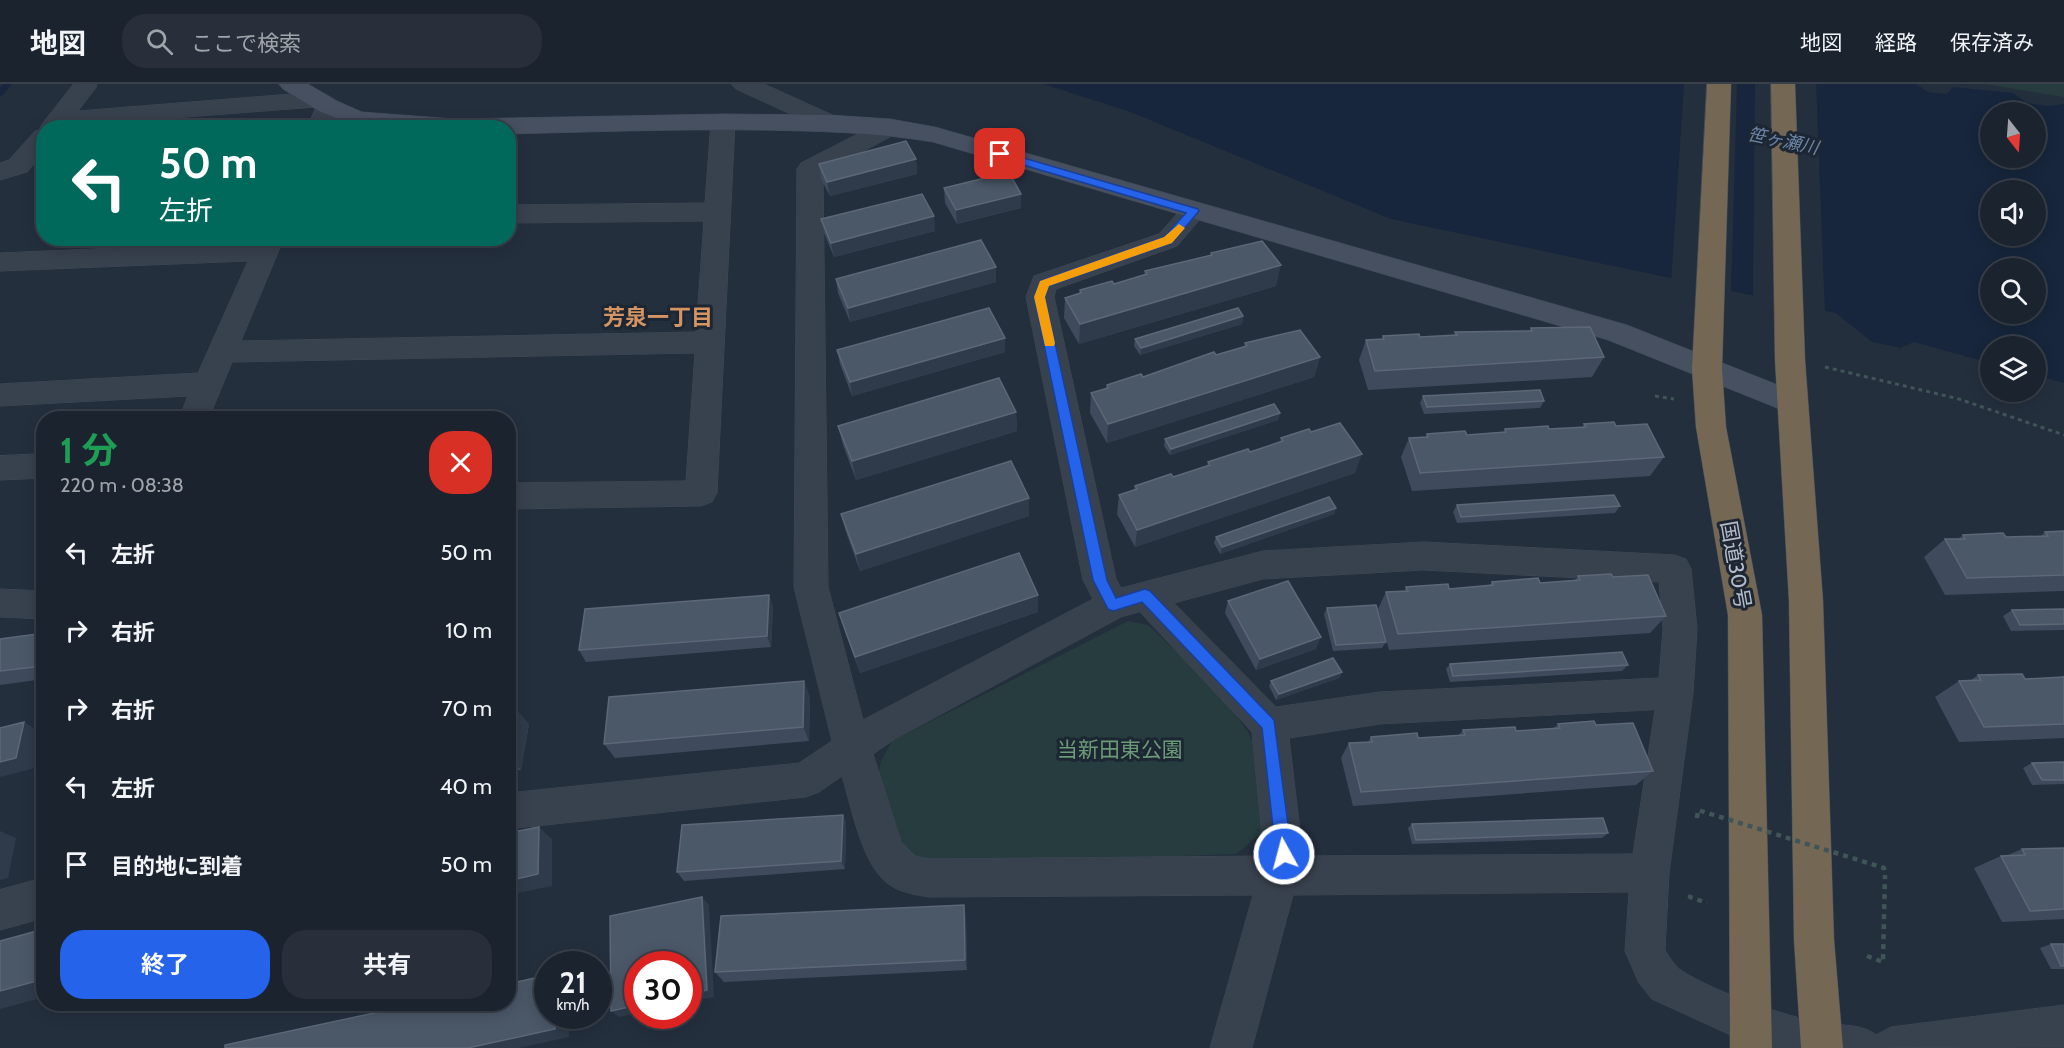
<!DOCTYPE html>
<html lang="ja">
<head>
<meta charset="utf-8">
<style>
  :root { --surface:#1b232e; --page:#282f3a; --text:#f1f3f6; --muted:#a0a4aa; --line:#39404a; --accent:#2563eb }
  body { margin:0; font-family:Cabin,"Noto Sans JP",sans-serif; background:var(--page); color:var(--text); height:100vh; display:flex; flex-direction:column; font-size:22px; white-space:nowrap }
  * { box-sizing:border-box; margin:0 }
  p { font-size:20px; color:var(--muted) }
  .icon { flex:none; width:33px; height:33px; fill:none; stroke:currentColor; stroke-width:2; stroke-linecap:round; stroke-linejoin:round }
  .map { position:relative; flex:1; overflow:hidden }
  .details { position:absolute; left:36px; top:327px; width:480px; height:600px; display:flex; flex-direction:column; background:var(--surface); border-radius:24px; box-shadow:0 3px 15px #0003,0 0 0 2px var(--line) }
  .details>* { flex:none }
  .top-card { position:absolute; left:36px; top:36px; width:480px; height:126px; border-radius:24px; box-shadow:0 3px 15px #0003,0 0 0 2px var(--line); background:#00695c; color:#fff; overflow:hidden }
  .needle { width:39px; rotate:163deg }
  .tools { position:absolute; left:1980px; top:18px; display:grid; gap:12px }
  .tools a { display:grid; place-items:center; width:66px; height:66px; border-radius:50%; background:var(--surface); box-shadow:0 3px 15px #0003,0 0 0 2px var(--line); font-size:30px }
  .speed { position:absolute; left:534px; top:867px; display:flex; gap:12px; font-size:30px; font-weight:700; text-align:center }
  .speed>* { display:grid; place-content:center; width:78px; height:78px; border-radius:50%; background:var(--surface); box-shadow:0 3px 15px #0003,0 0 0 2px var(--line); line-height:1 }
  .speed small { font-size:15px; font-weight:400 }
  .speed .limit { border:9px solid #d22; background:#fff; color:#111 }
  .pin { position:absolute; display:grid; place-items:center; width:51px; height:51px; color:#fff; margin:-26px; border-radius:12px; box-shadow:0 3px 9px #0006 }
  .me { position:absolute; width:66px; margin:-33px; rotate:353deg; stroke-linejoin:round; filter:drop-shadow(0 0 4px #0008) }
  .turn { display:flex; align-items:center; gap:21px; height:126px; padding:0 24px; font-size:27px }
  .turn .icon { width:78px; height:78px; stroke-width:2.5 }
  .turn b { display:block; font-size:42px; line-height:51px }
  .round { display:grid; place-items:center; flex:none; width:63px; height:63px; border-radius:24px; background:var(--page) }
  .summary { display:flex; align-items:center; justify-content:space-between; height:102px; padding:0 24px }
  h1 { font-size:36px; font-weight:700; line-height:45px; color:#1e9e55 }
  .action { display:flex; gap:12px; margin-top:auto; padding:12px 24px }
  .action a { flex:1; height:69px; border-radius:24px; background:var(--accent); color:#fff; font-size:24px; font-weight:700; line-height:69px; text-align:center }
  .action a+a { background:var(--page); color:var(--text) }
  ul { padding:0; list-style:none }
  li { display:flex; align-items:center; gap:18px; height:78px; padding:0 24px }
  li div { flex:1 }
  li b { display:block; font-size:22px }
  li em { font-style:normal }
  header { display:flex; align-items:center; gap:36px; box-sizing:border-box; height:84px; padding:0 30px; background:var(--surface); border-bottom:2px solid var(--line) }
  header strong { font-size:28px }
  nav { display:flex; gap:33px; margin-inline-start:auto; font-size:21px }
  .search { width:420px; height:54px; background:var(--page); display:flex; align-items:center; gap:15px; box-sizing:border-box; padding:0 21px; border-radius:24px; color:var(--muted); font-size:22px }
  .map>svg:first-child { display:block }
  .green { fill:#263c3f }
  .water { fill:#17263c; fill-rule:evenodd }
  .pier { fill:#242f3e }
  .lines { fill:none; stroke-linecap:round; stroke-linejoin:round }
  .stream { fill:#17263c; fill-rule:evenodd }
  .street-casing { stroke:#414a57; stroke-width:1 }
  .secondary-casing { stroke:#414a57; stroke-width:1 }
  .highway-casing { stroke:#434c59; stroke-width:1 }
  .path-far1 { stroke:#3f5557; stroke-width:3; stroke-dasharray:4 4; stroke-linecap:butt }
  .path { stroke:#3f5557; stroke-width:4.5; stroke-dasharray:5 5; stroke-linecap:butt }
  .street { fill:#38414e; fill-rule:evenodd }
  .secondary { fill:#465061; fill-rule:evenodd }
  .highway { fill:#746855; fill-rule:evenodd }
  .path-bridge { stroke:#3f5557; stroke-width:4.5; stroke-dasharray:5 5; stroke-linecap:butt }
  .wall { fill:#3f4b5c }
  .shaded-wall { fill:#2f3b4b }
  .building { fill:#4b5868; stroke:#5c6777; stroke-width:1.5 }
  .route { fill:#2563eb; stroke:#184099; stroke-width:1.5 }
  .slow { fill:#f59e0b }
  .labels { text-anchor:middle; dominant-baseline:central; stroke-width:6; stroke-linejoin:round; paint-order:stroke }
  .far-water-label { font-size:18px; font-style:italic; fill:#6d86a8; stroke:#1d2633 }
  .street-label { font-size:21px; fill:#b4bcc9; stroke:#1d2633 }
  .park-label { font-size:21px; fill:#6b9a76; stroke:#1d2633 }
  .neighbourhood-label { font-size:22px; font-weight:bold; fill:#d59563; stroke:#1d2633 }
</style>
</head>
<body>
<header>
<strong>地図</strong>
<div class="search"><svg class="icon" aria-label="search" viewBox="0 0 24 24"><circle cx="10" cy="10" r="6"/><path d="M15 15l6 6"/></svg>ここで検索</div>
<nav><a>地図</a><a>経路</a><a>保存済み</a></nav>
</header>
<div class="map">
<svg width="2064" height="964" viewBox="0 0 2064 964">
  <rect width="100%" height="100%" fill="#242f3e"/>
  <path class="green" d="M1985,0H2064V13Z
    M1128,537L1148,541L1212,600L1248,648L1264,684L1263,748L1236,770L919,782L896,759L878,691L881,677L892,657Z"/>
  <path class="water" d="M1043,0H1916L1928,8L1947,10L1953,3L2013,9L2027,19L2048,22L2064,20V299L2036,291V262H1990V279L1914,258L1900,264L1872,258L1836,229L1391,135L1128,27ZM1990,28H2036V74H1990ZM1990,106H2036V152H1990ZM1990,184H2036V230H1990Z"/>
  <path class="pier" d="M1684,0H1737L1731,211L1671,199Z
    M1755,0H1816L1825,230L1753,215Z"/>
  <g class="lines">
    <path class="stream" d="M3,0H12L3,11L0,12V4Z"/>
    <defs>
      <path id="street" d="M74,0H96L97,2L78,27L317,8L326,10L340,22L332,44H307L316,23L44,44V69L27,88L0,96V79L9,76L35,47L41,46L40,44L43,39Z
        M732,0H764L839,34L842,39L839,44L830,47L821,44L736,5Z
        M723,30L732,33L735,38L717,409L712,418L701,422L508,425V399L686,397L695,269L232,278L209,334H179L188,312L0,322V300L198,289L248,177L0,187V169L256,158L257,154H284L241,257L696,248L704,137L508,139V121L705,119L711,38L714,33Z
        M890,35L899,38L902,43L899,48L823,89L828,503L863,636L1093,515L1083,496L1026,213L1034,192L1159,150L1185,121L1194,118L1203,121L1207,127L1177,162L1056,205L1054,213L1116,495L1121,504L1263,467L1424,458L1674,471L1686,475L1691,485L1697,545L1693,609L1669,789L1665,866C1669,873 1676,883 1682,887C1715,908 1784,932 1822,939C1840,942 1861,939 1876,951L1891,943L2064,921V963L1764,964L1750,960L1652,915L1639,899L1625,867L1629,808L1293,811L1252,964H1210L1253,811L929,813C917,811 904,809 893,803C862,786 852,724 842,692L819,708L806,713L508,745V709L799,679L832,657L794,503L797,85L801,79L881,38ZM1424,486L1659,498L1663,545L1659,594L1380,608L1276,623L1174,519L1263,495ZM1140,528L1252,648L1264,772L929,775L915,772L901,758L873,670L895,655L1121,533ZM1655,626L1633,770L1303,772L1289,654L1380,640Z
        M44,370V394L0,396V372Z
        M0,505L44,507V535L0,533Z
        M44,794V834L0,846V806Z"/>
      <path id="secondary" d="M279,0H308L337,17L362,28L455,35L723,30L830,31L890,35L935,43L1627,241L1803,311L1807,319L1803,327L1792,330L1608,256L933,58C873,48 815,47 755,46C673,45 591,48 508,50V44L358,43L319,27L283,5Z"/>
      <path id="highway" d="M1707,0H1731L1722,285L1726,343L1762,531L1772,964H1730L1728,531L1696,343L1692,285Z
        M1771,0H1795L1805,276L1823,517L1834,856L1843,964H1801L1794,856L1789,517L1775,276Z"/>
    </defs>
    <use href="#street" class="street-casing"/>
    <use href="#secondary" class="secondary-casing"/>
    <use href="#highway" class="highway-casing"/>
    <path class="path-far1" d="M1825,283L1959,315L2064,351
      M1655,312L1674,315"/>
    <path class="path" d="M1691,811L1690,813L1707,819
      M1867,872L1883,878L1885,791"/>
    <use href="#street" class="street"/>
    <use href="#secondary" class="secondary"/>
    <use href="#highway" class="highway"/>
    <path class="path-bridge" d="M1697,734L1698,726L1884,784L1885,791"/>
  </g>
  <path class="wall" d="M916,75L917,90L830,112L821,95L819,80Z
    M944,104L1021,124L957,140L945,119Z
    M821,135L935,147L834,173L824,149Z
    M1211,169L1276,202L1079,260L1064,234L1065,214L1079,209L1080,206L1114,200L1144,191L1145,187L1210,172Z
    M996,183V198L850,238L838,209L836,195Z
    M1243,232L1242,240L1140,271L1134,262L1135,255Z
    M1531,244L1604,273L1592,293L1368,306L1359,276L1366,256L1381,255L1383,252L1420,253L1454,251L1455,248L1529,247Z
    M1245,259L1320,273L1314,293L1107,359L1090,329L1091,309L1106,305L1107,301L1143,293L1244,262Z
    M837,266L1005,268L852,312L840,280Z
    M1423,312L1544,317L1540,324L1424,330L1420,319Z
    M1016,328L1017,347L856,396L843,361L838,342Z
    M1280,329L1278,336L1170,371L1164,362L1165,355Z
    M1584,340L1616,342L1664,373L1650,392L1412,407L1401,373L1409,354L1425,353L1427,350L1467,351L1503,348L1505,345H1549L1582,344Z
    M1311,348L1355,389L1135,463L1117,430L1119,411L1134,406L1135,402L1173,393L1207,382L1208,378L1250,368L1280,358L1281,354Z
    M1457,421L1620,422L1615,429L1457,439L1453,428Z
    M1336,424L1334,430L1220,470L1214,459L1216,453Z
    M841,430L1029,432L860,487L846,448Z
    M2064,447V507L1945,511L1924,473L1945,455H1958L1963,451L2006,453L2041,452L2045,448Z
    M1578,492L1613,493L1666,532L1650,549L1389,566L1378,525L1386,508L1404,507L1406,503L1449,505L1489,502L1492,498L1540,499L1575,496Z
    M769,511L773,523L771,563L586,578L579,566Z
    M1228,517L1316,565L1256,586L1225,529Z
    M1327,524L1386,558L1382,564L1333,567L1324,530Z
    M2064,525V546L2011,547L2003,532L2012,526Z
    M1038,528L860,589L844,545L839,529Z
    M44,549V595L0,601V555Z
    M1450,580L1628,581L1622,587L1450,598L1446,585Z
    M1342,588L1339,594L1276,616L1269,602L1271,597Z
    M1978,591L2025,595L2061,593L2064,591V654L1959,658L1935,613L1959,597H1970Z
    M810,613L809,657L615,674L604,660Z
    M508,626L529,640L521,686L508,687Z
    M1558,640L1596,641L1653,687L1636,701L1353,722L1341,674L1349,659L1368,658L1371,653L1418,654L1459,651L1463,646L1516,647L1554,644Z
    M2064,678V700L2032,701L2023,684L2032,679Z
    M843,731L846,740L845,785L684,797L677,788Z
    M1412,740L1608,749L1602,754L1412,760L1408,744Z
    M2064,764V835L2002,838L1974,784L2001,772L2008,771L2022,765Z
    M966,832L967,886L724,898L715,888Z
    M2051,860H2064V885H2051L2040,864Z"/>
  <path class="shaded-wall" d="M916,75L917,90L830,112L827,98Z
    M1021,110V124L957,140L956,126Z
    M934,132L935,147L834,173L831,159Z
    M1281,181L1276,202L1079,260L1080,240Z
    M996,183V198L850,238L848,224Z
    M1243,232L1242,240L1140,271L1141,264Z
    M1005,254V268L852,312L850,298Z
    M1320,273L1314,293L1107,359L1108,340Z
    M1016,328L1017,347L856,396L852,377Z
    M1280,329L1278,336L1170,371L1171,365Z
    M1362,370L1355,389L1135,463L1137,446Z
    M1029,414V432L860,487L856,470Z
    M1336,424L1334,430L1220,470L1222,463Z
    M769,511L773,523L771,563L767,552Z
    M1038,511V528L860,589L855,573Z
    M1321,553L1316,565L1256,586L1260,575Z
    M44,557V588L34,583Z
    M1342,588L1339,594L1276,616L1279,610Z
    M804,597L810,613L809,657L803,643Z
    M516,625L529,640L521,686L508,673V666Z
    M24,638L42,649L35,684L0,693V678Z
    M843,731L846,740L845,785L841,777Z
    M539,743L552,755V802L508,811V797Z
    M0,747L16,754L8,794L0,796Z
    M702,813L709,821L714,913L688,918V911Z
    M964,821L966,832L967,886L965,876Z
    M44,895V913L0,925V907Z
    M638,921V929L619,933L611,927Z
    M555,932H569V953L519,964H468Z"/>
  <path class="building" d="M906,57L916,75L827,98L819,80Z
    M1009,88L1021,110L956,126L944,104Z
    M922,110L934,132L831,159L821,135Z
    M981,156L996,183L848,224L836,195Z
    M1262,157L1281,181L1080,240L1065,214L1081,209L1080,206L1112,197L1114,200L1147,190L1145,187L1212,171L1211,169Z
    M989,224L1005,254L850,298L837,266Z
    M1238,224L1243,232L1141,264L1135,255Z
    M1590,243L1604,273L1375,287L1366,256L1384,255L1383,252L1419,250L1420,253L1457,251L1455,248L1532,247L1531,244Z
    M1300,246L1320,273L1108,340L1091,309L1108,304L1107,301L1141,290L1143,293L1214,268L1216,271L1247,262L1245,259Z
    M999,294L1016,328L852,377L838,342Z
    M1540,306L1544,317L1427,323L1423,312Z
    M1274,320L1280,329L1171,365L1165,355Z
    M1614,338L1616,342L1647,340L1664,373L1420,389L1409,354L1428,353L1427,350L1465,347L1467,351L1506,348L1505,345L1548,342L1549,345L1586,343L1584,340Z
    M1340,339L1362,370L1137,446L1119,411L1137,405L1135,402L1171,390L1173,393L1210,381L1208,378L1248,365L1250,368L1283,357L1281,354L1309,345L1311,348Z
    M1011,377L1029,414L856,470L841,430Z
    M1614,411L1620,422L1461,433L1457,421Z
    M1329,413L1336,424L1222,463L1216,453Z
    M2064,447V491L1967,494L1945,455H1965L1963,451L2003,449L2006,453L2048,452L2045,448Z
    M1019,469L1038,511L855,573L839,529Z
    M1611,490L1613,493L1648,491L1666,532L1398,550L1386,508L1408,507L1406,503L1448,500L1449,505L1493,501L1492,498L1538,494L1540,499L1580,496L1578,492Z
    M1288,497L1321,553L1260,575L1228,517Z
    M769,511L767,552L579,566L585,525Z
    M1376,521L1386,558L1336,561L1327,524Z
    M2064,525V540L2020,541L2012,526Z
    M44,549V557L34,583L0,587V555Z
    M1622,568L1628,581L1453,592L1450,580Z
    M1333,574L1342,588L1279,610L1271,597Z
    M2022,590L2025,595L2064,593V640L1984,643L1959,597L1981,596L1978,591Z
    M804,597L803,643L604,660L609,613Z
    M516,625L508,666V626Z
    M1594,637L1596,641L1633,639L1653,687L1361,708L1349,659L1372,658L1371,653L1417,649L1418,654L1465,651L1463,646L1515,643L1516,647L1560,644L1558,640Z
    M24,638L16,674L0,678V644Z
    M2064,678V696H2042L2032,679Z
    M843,731L841,777L677,788L682,741Z
    M1603,734L1608,749L1416,756L1412,740Z
    M539,743L538,790L508,797V749Z
    M2064,764V825L2030,827L2001,772L2025,771L2022,765Z
    M702,813L707,906L688,911V880H638V921L611,927L610,832Z
    M964,821L965,876L715,888L721,832Z
    M44,845V895L0,907V857Z
    M2051,860H2064V882H2061Z
    M548,891V932H555V945L468,964H225V961L416,920H508V900Z"/>
  <path class="route" d="M1000,67L1198,125L1199,127L1172,159L1049,202L1045,213L1107,496L1116,514L1145,505L1150,507L1274,636L1292,770L1290,775L1284,778L1279,775L1276,770L1262,644L1142,518L1113,527L1108,525L1093,496L1034,213L1040,197L1164,153L1186,129L996,73L994,70Z"/>
  <path class="slow" d="M1179,140L1185,144L1172,159L1049,202L1045,213L1055,259L1054,262H1045L1034,213L1040,197L1164,153Z"/>
  <g class="labels">
    <g class="far-water-label">
      <text transform="translate(1783 57) rotate(12)">笹ヶ瀬川</text>
    </g>
    <g class="street-label">
      <text transform="translate(1736 481) rotate(80)">国道30号</text>
    </g>
    <g class="park-label">
      <text x="1120" y="665">当新田東公園</text>
    </g>
    <g class="neighbourhood-label">
      <text x="658" y="233">芳泉一丁目</text>
    </g>
  </g>
</svg>
<div class="tools">
<a><svg class="needle" viewBox="-14 -14 28 28"><path d="M0-13l5 13h-10z" fill="#e53935"/><path d="M0 13l5-13h-10z" fill="#a0a4aa"/></svg></a>
<a><svg class="icon" aria-label="sound" viewBox="0 0 24 24"><path d="M4 9h4l5-4v14l-5-4H4zM17 9q2 3 0 6"/></svg></a>
<a><svg class="icon" aria-label="search" viewBox="0 0 24 24"><circle cx="10" cy="10" r="6"/><path d="M15 15l6 6"/></svg></a>
<a><svg class="icon" aria-label="layers" viewBox="0 0 24 24"><path d="M12 4l9 5-9 5-9-5zM3 14l9 5 9-5"/></svg></a>
</div>
<div class="speed"><div>21<small>km/h</small></div><div class="limit">30</div></div>
<div class="pin" style="left:1000px;top:70px;background:#d93025"><svg class="icon" aria-label="arrive" viewBox="0 0 24 24"><path d="M6 21V4h12l-3 4 3 4H6"/></svg></div>
<svg class="me" style="left:1284px;top:770px" viewBox="-20 -20 40 40"><circle r="17" fill="#2563eb" stroke="#fff" stroke-width="3"/><path d="M0-11L8 9 0 5-8 9z" fill="#fff"/></svg>
<div class="top-card">
<div class="turn"><svg class="icon" aria-label="left" viewBox="0 0 24 24"><path d="M17 20v-9H6M10 6l-5 5 5 5"/></svg><div><b>50 m</b>左折</div></div>
</div>
<section class="details">
<div class="summary"><div><h1>1 分</h1><p>220 m · 08:38</p></div><a class="round" style="background:#d93025;color:#fff"><svg class="icon" aria-label="close" viewBox="0 0 24 24"><path d="M6 6l12 12M18 6L6 18"/></svg></a></div>
<ul>
<li><svg class="icon" aria-label="left" viewBox="0 0 24 24"><path d="M17 20v-9H6M10 6l-5 5 5 5"/></svg><div><b>左折</b></div><em>50 m</em></li>
<li><svg class="icon" aria-label="right" viewBox="0 0 24 24"><path d="M7 20v-9h11M14 6l5 5-5 5"/></svg><div><b>右折</b></div><em>10 m</em></li>
<li><svg class="icon" aria-label="right" viewBox="0 0 24 24"><path d="M7 20v-9h11M14 6l5 5-5 5"/></svg><div><b>右折</b></div><em>70 m</em></li>
<li><svg class="icon" aria-label="left" viewBox="0 0 24 24"><path d="M17 20v-9H6M10 6l-5 5 5 5"/></svg><div><b>左折</b></div><em>40 m</em></li>
<li><svg class="icon" aria-label="arrive" viewBox="0 0 24 24"><path d="M6 21V4h12l-3 4 3 4H6"/></svg><div><b>目的地に到着</b></div><em>50 m</em></li>
</ul>
<div class="action"><a>終了</a><a>共有</a></div>
</section>
</div>
</body>
</html>
